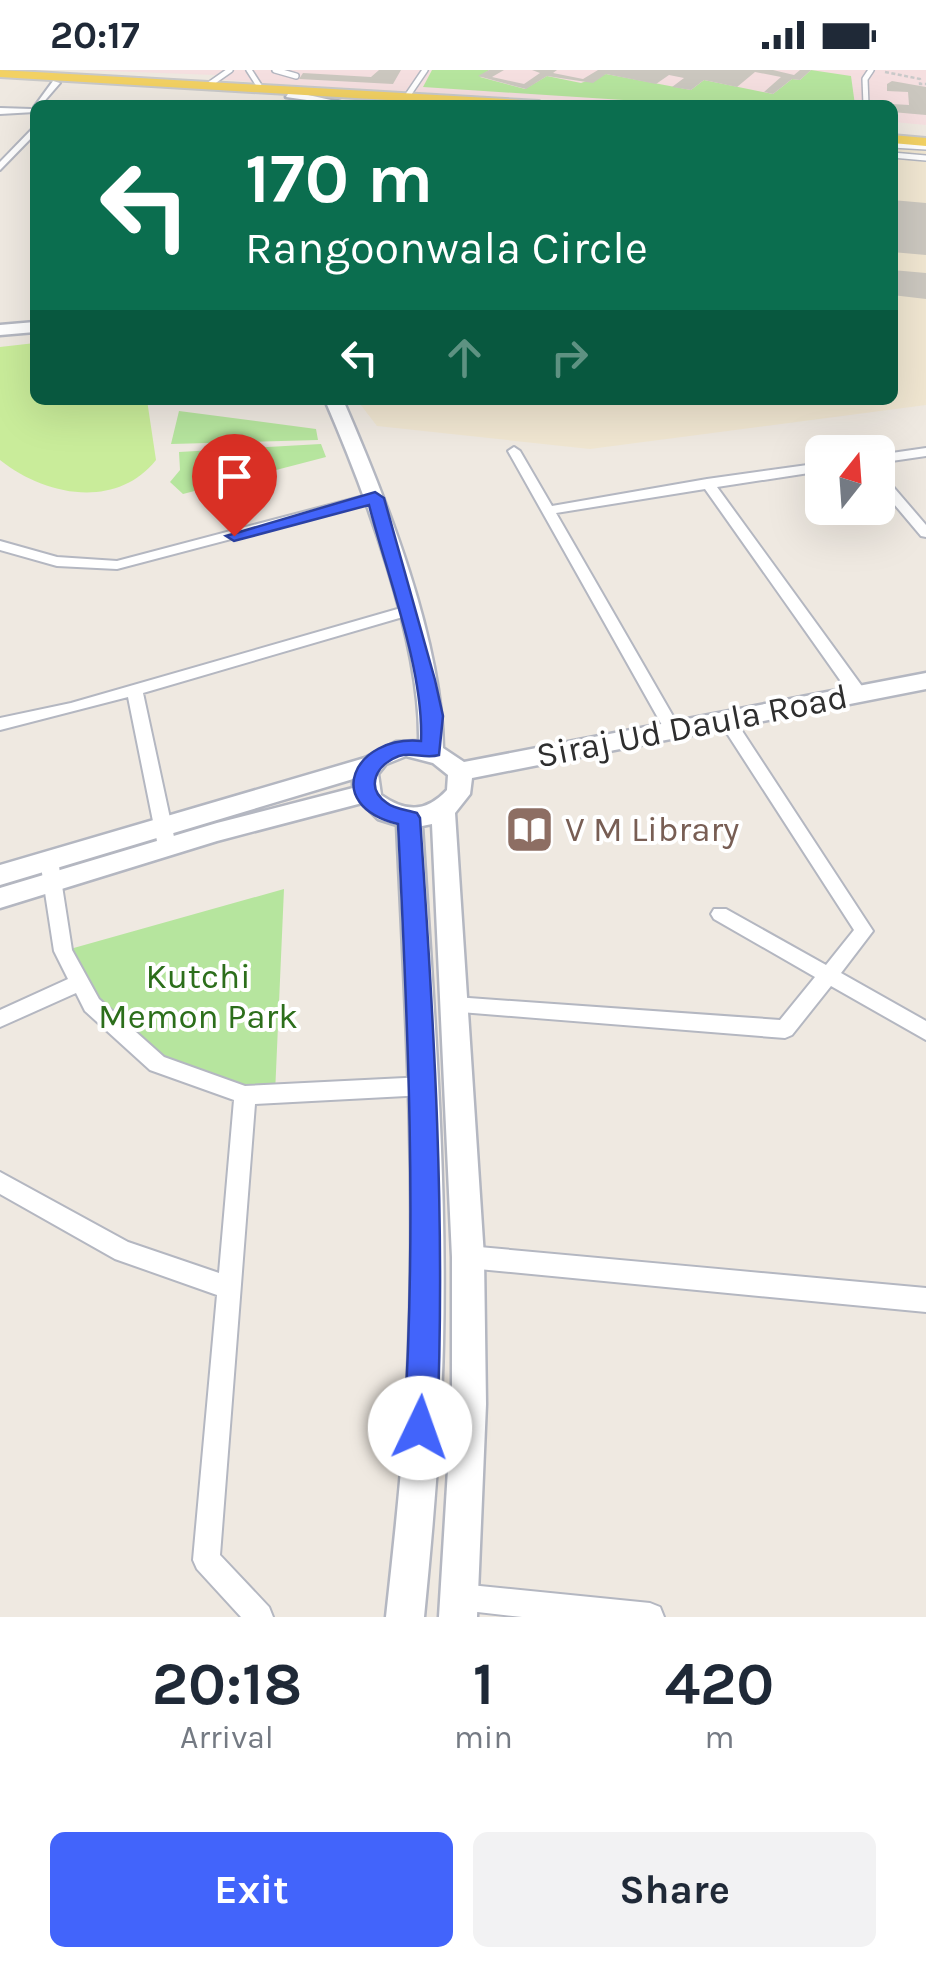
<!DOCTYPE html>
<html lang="en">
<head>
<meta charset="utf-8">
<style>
  :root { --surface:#fff; --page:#f2f2f3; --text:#1f2937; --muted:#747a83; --accent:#4264fb }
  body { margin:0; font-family:Karla,sans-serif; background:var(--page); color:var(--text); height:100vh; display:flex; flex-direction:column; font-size:38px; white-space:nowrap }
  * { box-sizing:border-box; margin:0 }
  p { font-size:32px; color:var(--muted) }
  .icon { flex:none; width:55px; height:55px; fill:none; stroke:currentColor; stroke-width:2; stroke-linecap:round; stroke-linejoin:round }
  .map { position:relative; height:1547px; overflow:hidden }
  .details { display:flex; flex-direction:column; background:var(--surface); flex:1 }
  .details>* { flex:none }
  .guide { position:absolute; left:30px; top:30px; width:868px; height:305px; border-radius:15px; box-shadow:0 10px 40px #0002; background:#0b6e4f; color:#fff; overflow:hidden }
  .needle { width:65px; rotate:17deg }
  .fabs { position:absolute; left:805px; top:365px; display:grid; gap:20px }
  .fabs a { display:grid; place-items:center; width:90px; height:90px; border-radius:15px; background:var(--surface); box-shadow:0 10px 40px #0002; font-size:50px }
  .pin { position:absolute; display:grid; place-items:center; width:85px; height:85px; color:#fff; margin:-102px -42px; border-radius:50% 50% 50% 0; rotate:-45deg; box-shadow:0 0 10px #0007 }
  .pin .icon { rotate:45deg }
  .me { position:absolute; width:110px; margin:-55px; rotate:3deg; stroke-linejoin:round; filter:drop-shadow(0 0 8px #0008) }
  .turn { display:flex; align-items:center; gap:35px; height:210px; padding:0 50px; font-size:45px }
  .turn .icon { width:130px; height:130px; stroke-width:2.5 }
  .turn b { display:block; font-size:70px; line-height:85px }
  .lanes { display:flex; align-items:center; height:95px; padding:0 50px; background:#0003; justify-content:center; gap:50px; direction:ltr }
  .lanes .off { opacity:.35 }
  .eta { display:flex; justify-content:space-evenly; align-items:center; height:170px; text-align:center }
  .eta b { font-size:60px; font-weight:700; line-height:70px }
  .action { display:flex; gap:20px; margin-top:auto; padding:20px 50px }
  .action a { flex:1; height:115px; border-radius:15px; background:var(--accent); color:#fff; font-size:40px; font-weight:700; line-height:115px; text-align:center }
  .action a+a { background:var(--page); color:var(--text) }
  .status { display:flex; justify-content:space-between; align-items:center; height:70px; padding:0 50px; background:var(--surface); direction:ltr }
  .status svg { height:28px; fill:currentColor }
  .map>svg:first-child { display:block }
  .education { fill:#f0e6d1 }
  .medical { fill:#f5dfe0 }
  .green { fill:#b6e59e }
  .pitch { fill:#c9ec9a }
  .building { fill:#cbc7bf }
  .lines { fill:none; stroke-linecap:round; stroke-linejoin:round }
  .lane-casing { stroke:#b4b7c1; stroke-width:8 }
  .street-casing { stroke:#b4b7c1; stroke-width:4 }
  .secondary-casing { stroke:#b4b7c1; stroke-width:5 }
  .primary-casing { stroke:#c9c9c9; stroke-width:4 }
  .path { stroke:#c9c9c9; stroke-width:2.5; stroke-dasharray:4 2.5; stroke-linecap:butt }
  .lane { stroke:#fff; stroke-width:5 }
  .street { fill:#fff; fill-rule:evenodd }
  .secondary { fill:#fff; fill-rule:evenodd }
  .primary { fill:#f2d163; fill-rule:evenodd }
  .route { fill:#4264fb; stroke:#2b41a3; stroke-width:2.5 }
  .labels { text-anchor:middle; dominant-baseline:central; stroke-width:8; stroke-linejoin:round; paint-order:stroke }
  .street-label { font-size:35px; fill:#2e2e2e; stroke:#fff }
  .education-label { font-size:35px; fill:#785e54; stroke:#fff; text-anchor:start }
  .park-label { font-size:35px; fill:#2c6e1b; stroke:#fff }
</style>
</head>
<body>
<div class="status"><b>20:17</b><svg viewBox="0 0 49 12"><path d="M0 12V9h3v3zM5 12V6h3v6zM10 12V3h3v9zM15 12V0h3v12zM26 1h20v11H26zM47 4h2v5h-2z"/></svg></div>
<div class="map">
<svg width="926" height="1547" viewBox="0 0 926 1547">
  <rect width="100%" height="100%" fill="#efe9e1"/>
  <path class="education" d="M893,77L926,80V335L590,379L377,356L357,330H892Z"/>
  <path class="medical" d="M79,0H926V55L893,52L892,35H644L261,13L216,9L215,5Z"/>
  <path class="green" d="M432,0H489L480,7L525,19L547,6L581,13L606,4L691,20L704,10L773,24L792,9L800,10L811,0L851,6L855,35H700L423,17Z
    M179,341L316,359L318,370L171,374Z
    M321,374L326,387L183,424L170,412L180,400L179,382Z
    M284,819L275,1024L157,994L92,935L63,881Z"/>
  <path class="pitch" d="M35,273V330H147L156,390C116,440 45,426 0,390V277Z"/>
  <path class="building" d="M379,0H401L393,14L299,9L303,3L371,7Z
    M489,0H504L492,7L524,14L540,3L532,0H557L553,3L583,9L598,0H773L794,5L800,0H811L800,10L792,9L773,24L764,22L781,7L755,2L737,17L704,10L691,20L672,17L684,8L669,5L656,14L606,4L593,13L547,6L526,19L478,6Z
    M892,11L926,17V45L892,42V34L909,35L908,22L887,21V14Z
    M892,130L926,133V185L892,182Z
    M892,200L926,203V229L892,225Z"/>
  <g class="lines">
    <defs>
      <path id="lane" d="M249,0L260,17
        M275,0L296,6
        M210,14L230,0
        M408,25L425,0
        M866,35L865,9L871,0
        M892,75L926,77
        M892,85L926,88"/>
      <path id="street" d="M53,11L60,13L41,35L34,37Z
        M0,38L31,39L35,42L0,44Z
        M35,56V64L0,100V92Z
        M514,377L520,381L552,436L707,409L822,393V401L717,417L864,619L866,623L864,627H852L705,419L556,443L681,660L673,666L667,664L508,381Z
        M926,378V386L878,393V385Z
        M878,404L883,405L926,455V467L921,466L878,415Z
        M375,423L382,427L380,430L117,499L57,496L0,480V471L57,487L117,491Z
        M408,536L413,538V544L143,623L176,776L173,781H161L158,776L128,627L0,660V648L71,633Z
        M727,645L733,647L873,861L841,903L926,951V970L831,916L792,965L785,968L448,941L445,935L448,929L455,927L780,950L815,907L714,849L711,844L714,839H726L826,895L854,860L719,651Z
        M49,783L55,785L58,790L72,880L99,929L164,987L245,1016L425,1007L432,1009L435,1016L432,1023L425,1025L255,1034L220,1485L269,1537L273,1547H241L197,1499L193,1490L217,1225L115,1189L0,1124V1102L128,1172L219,1203L234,1030L150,1000L85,941L76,923L0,957V940L68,909L54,881L40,790L43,785Z
        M468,1176L926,1218V1242L468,1198L460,1195L457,1187L460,1179Z
        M460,1514L650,1533L660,1537L664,1547H522L460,1540L451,1536L447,1527L451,1518Z"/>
      <path id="secondary" d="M290,21L340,32L342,35L286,27Z
        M35,252V262L0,265V255Z
        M325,330H343C386,429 442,569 443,678L464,692L926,603V619L472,708L470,724L455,743L484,1187L486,1334L477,1547H439L452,1334V1187L432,754L422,756C433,928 447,1101 443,1274C441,1365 433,1456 424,1547H386C396,1456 406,1365 409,1273C416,1101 405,927 397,755L378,749L362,733L217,771L0,838V818L217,753L353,718V709L0,815V795L365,688L396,672L419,671C421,572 365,422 325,330ZM406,686L433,693L448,705L447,720C426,743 405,742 381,725L378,704L386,694Z"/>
      <path id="primary" d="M0,0L539,31L546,35H473L0,7Z
        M892,65L926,68V76L892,73Z"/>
    </defs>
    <use href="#lane" class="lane-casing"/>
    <use href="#street" class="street-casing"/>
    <use href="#secondary" class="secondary-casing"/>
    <use href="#primary" class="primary-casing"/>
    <path class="path" d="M885,2L920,9V14H926"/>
    <use href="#lane" class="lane"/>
    <use href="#street" class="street"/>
    <use href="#secondary" class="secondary"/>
    <use href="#primary" class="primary"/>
  </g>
  <path class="route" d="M375,422L384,428L435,610L443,646L439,685C426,689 412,682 399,686C377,694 364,717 387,733C394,739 408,740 417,743L420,748C434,952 446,1154 437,1358L432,1370L420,1375L409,1370L404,1358C417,1156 408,956 398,754C321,735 354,665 421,671C424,600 387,505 369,435L234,471L226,466Z"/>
  <defs>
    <symbol id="library-square" viewBox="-11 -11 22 22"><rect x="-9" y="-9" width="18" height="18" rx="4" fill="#8d6e63" stroke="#fff"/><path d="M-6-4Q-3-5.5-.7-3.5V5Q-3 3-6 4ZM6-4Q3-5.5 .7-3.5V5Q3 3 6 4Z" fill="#fff"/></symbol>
  </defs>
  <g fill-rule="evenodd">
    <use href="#library-square" x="502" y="732" width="55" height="55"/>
  </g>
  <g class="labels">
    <g class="street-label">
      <text transform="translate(692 656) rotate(-11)">Siraj Ud Daula Road</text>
    </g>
    <g class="education-label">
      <text x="565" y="759">V M Library</text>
    </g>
    <g class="park-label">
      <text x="198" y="906">Kutchi<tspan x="198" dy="40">Memon Park</tspan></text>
    </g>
  </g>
</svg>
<div class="fabs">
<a><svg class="needle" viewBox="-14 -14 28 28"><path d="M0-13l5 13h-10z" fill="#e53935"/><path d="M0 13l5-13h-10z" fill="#747a83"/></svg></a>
</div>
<div class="pin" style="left:234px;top:466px;background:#d93025"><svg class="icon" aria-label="arrive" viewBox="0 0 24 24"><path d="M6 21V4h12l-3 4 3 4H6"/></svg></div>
<svg class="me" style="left:420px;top:1358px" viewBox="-20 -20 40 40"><circle r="19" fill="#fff"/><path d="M0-13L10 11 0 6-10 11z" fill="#4264fb"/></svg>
<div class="guide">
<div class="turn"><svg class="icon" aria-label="left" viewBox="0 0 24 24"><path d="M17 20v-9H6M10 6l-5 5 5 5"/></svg><div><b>170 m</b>Rangoonwala Circle</div></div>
<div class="lanes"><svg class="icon" aria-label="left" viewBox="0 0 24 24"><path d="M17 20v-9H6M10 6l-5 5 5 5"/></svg><svg class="icon off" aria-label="ahead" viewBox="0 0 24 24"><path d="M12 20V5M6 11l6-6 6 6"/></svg><svg class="icon off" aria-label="right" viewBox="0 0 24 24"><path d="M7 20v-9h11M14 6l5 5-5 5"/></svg></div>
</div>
</div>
<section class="details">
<div class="eta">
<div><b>20:18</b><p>Arrival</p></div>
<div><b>1</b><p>min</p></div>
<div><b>420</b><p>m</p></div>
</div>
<div class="action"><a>Exit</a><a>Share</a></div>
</section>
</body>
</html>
